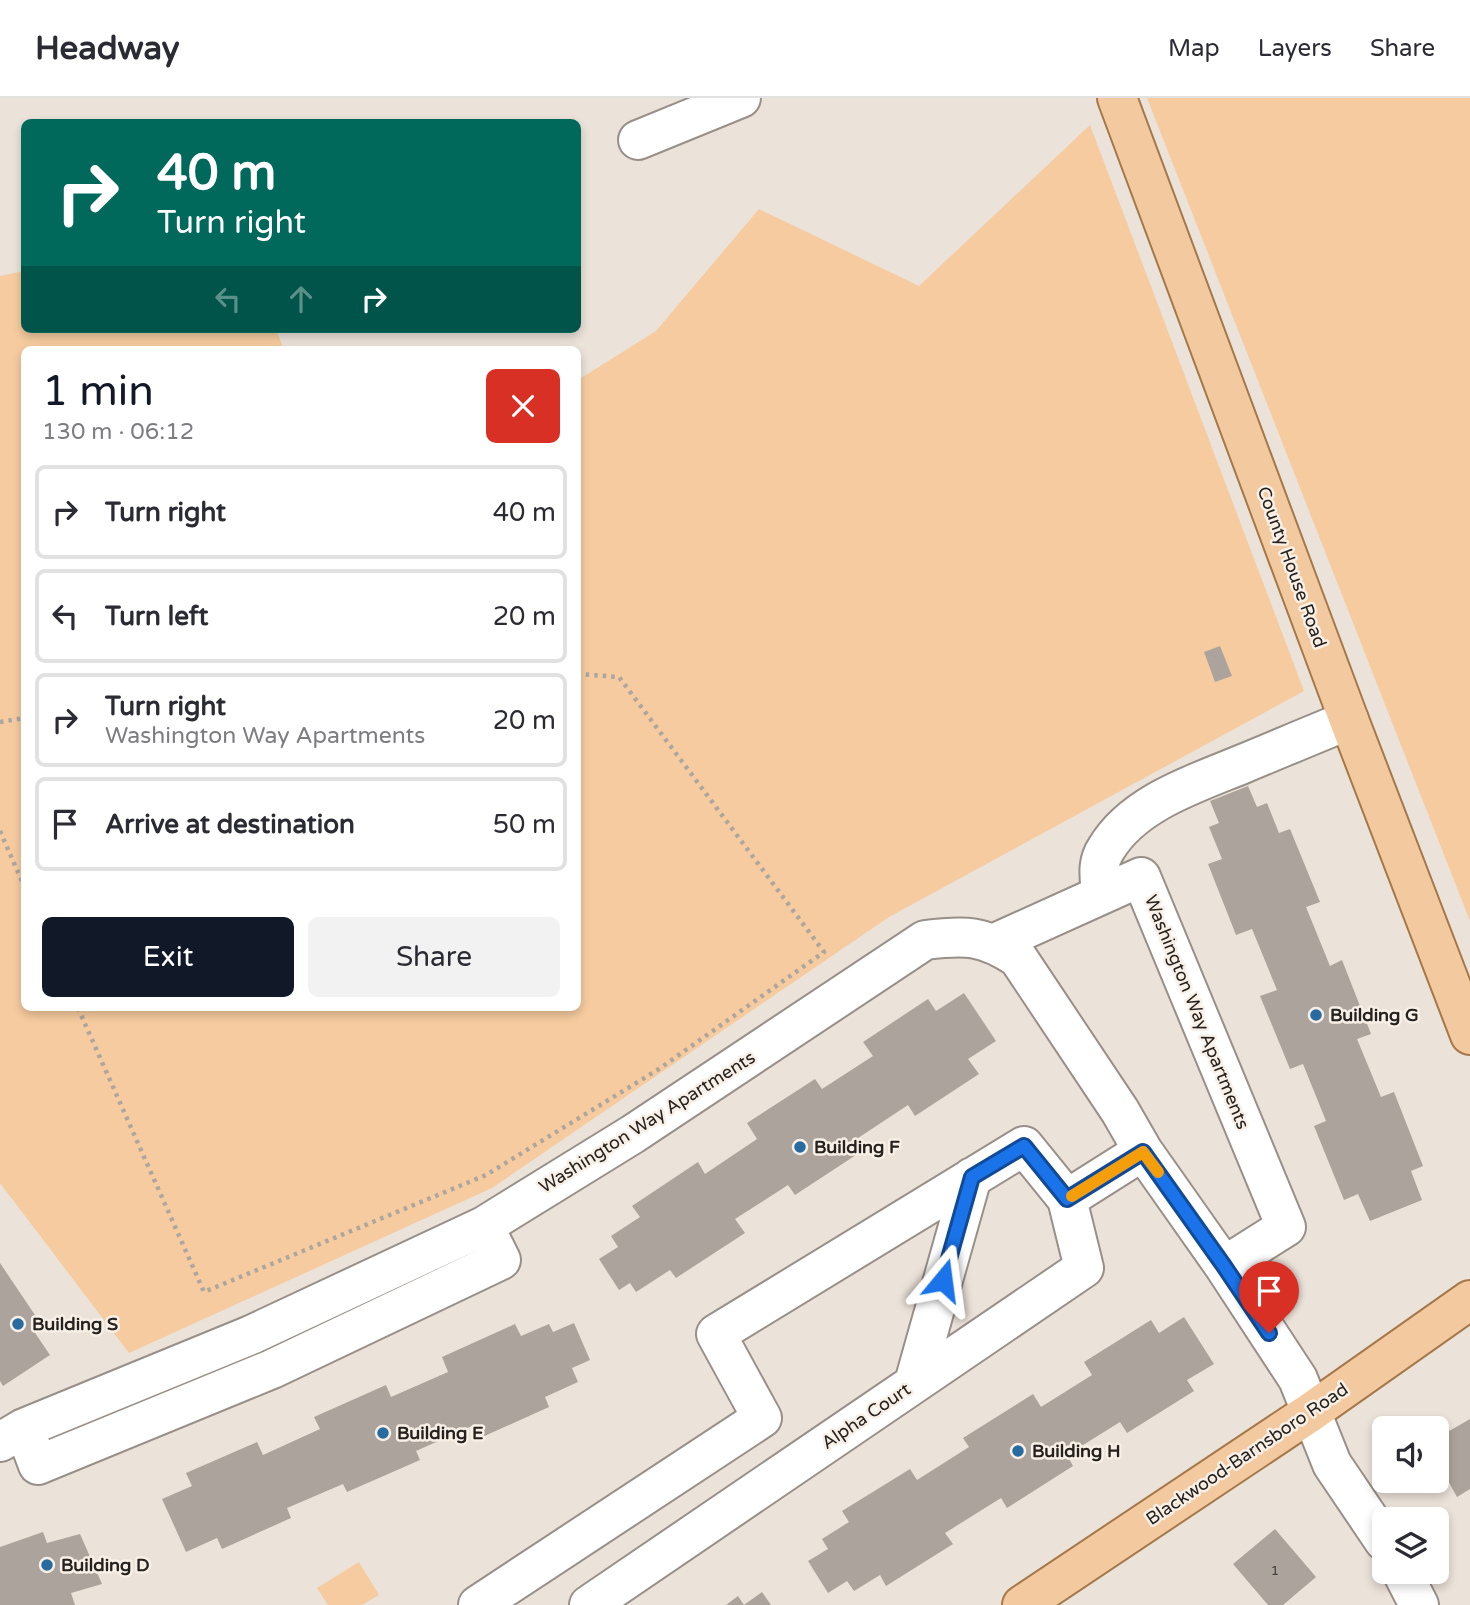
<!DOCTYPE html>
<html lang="en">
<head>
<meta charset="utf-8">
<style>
  :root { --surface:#fff; --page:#f2f2f3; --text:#2b2b33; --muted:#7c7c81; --line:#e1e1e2; --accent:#111827 }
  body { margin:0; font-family:"Varela Round",sans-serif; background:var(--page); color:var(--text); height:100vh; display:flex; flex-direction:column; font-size:26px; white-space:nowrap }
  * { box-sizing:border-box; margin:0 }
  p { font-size:23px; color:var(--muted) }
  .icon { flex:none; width:38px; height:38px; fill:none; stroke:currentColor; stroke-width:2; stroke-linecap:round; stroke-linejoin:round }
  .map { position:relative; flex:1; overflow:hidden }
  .panel { position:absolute; left:21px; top:248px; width:560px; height:665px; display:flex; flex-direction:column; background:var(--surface); border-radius:10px; box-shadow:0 4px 10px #0003 }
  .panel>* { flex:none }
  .top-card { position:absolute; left:21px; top:21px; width:560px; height:214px; border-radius:10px; box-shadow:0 4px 10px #0003; background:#00695c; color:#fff; overflow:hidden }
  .buttons { position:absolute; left:1372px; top:1318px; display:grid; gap:14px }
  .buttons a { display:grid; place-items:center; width:77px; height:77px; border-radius:10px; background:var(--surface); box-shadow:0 4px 10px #0003; font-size:35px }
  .pin { position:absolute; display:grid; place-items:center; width:60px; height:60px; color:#fff; margin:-72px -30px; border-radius:50% 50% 50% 0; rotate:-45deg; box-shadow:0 0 7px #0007 }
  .pin .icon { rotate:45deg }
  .me { position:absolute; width:77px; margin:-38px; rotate:16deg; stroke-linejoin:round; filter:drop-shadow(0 0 5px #0008) }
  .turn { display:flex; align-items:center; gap:24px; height:147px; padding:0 21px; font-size:32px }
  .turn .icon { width:91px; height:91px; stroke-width:2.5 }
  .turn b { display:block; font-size:49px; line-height:60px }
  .lanes { display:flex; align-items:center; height:66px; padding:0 21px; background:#0003; justify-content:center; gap:35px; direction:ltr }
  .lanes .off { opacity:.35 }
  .round { display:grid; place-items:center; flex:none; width:74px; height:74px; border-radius:10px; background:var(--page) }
  .summary { display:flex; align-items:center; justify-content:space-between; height:119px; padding:0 21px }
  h1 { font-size:42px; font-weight:600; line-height:52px; color:var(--accent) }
  .primary-button { display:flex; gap:14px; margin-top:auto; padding:14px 21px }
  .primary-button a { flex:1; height:80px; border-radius:10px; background:var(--accent); color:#fff; font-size:28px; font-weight:600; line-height:80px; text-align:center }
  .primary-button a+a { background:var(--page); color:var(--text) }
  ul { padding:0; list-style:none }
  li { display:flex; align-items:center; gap:21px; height:94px; margin:0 14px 10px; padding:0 7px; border:4px solid var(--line); border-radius:10px }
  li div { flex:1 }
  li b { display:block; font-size:26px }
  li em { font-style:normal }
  header { display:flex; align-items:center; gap:42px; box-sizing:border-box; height:98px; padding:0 35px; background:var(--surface); border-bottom:2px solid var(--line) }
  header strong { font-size:33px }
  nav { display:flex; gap:38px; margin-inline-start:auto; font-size:24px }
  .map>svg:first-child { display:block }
  .green { fill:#f6cb9f }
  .building { fill:#aca49c }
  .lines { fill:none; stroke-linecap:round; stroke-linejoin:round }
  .minor-casing { stroke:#988f88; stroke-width:42 }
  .major-casing { stroke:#a57849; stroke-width:42 }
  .path { stroke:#ada69f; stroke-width:4.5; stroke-dasharray:3.5 5; stroke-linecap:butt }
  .minor { stroke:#fff; stroke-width:38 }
  .major { stroke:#f3caa0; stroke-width:38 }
  .route-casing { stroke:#114b97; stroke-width:18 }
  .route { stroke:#1a73e8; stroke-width:12 }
  .slow { stroke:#f59e0b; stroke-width:12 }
  .poi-dot { fill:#276ba0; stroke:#f8efe6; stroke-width:2.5 }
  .labels { text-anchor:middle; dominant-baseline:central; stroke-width:5; stroke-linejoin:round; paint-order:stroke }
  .number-label { font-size:14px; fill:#46423e }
  .street-label { font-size:18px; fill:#24211e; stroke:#f8efe6 }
  .poi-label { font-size:18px; font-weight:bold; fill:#24211e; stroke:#f8efe6; text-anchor:start }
</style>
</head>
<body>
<header>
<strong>Headway</strong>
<nav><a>Map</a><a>Layers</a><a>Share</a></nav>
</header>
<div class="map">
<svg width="1470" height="1507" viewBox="0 0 1470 1507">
  <rect width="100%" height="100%" fill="#ebe2d9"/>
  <path class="green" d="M1147,0H1470V823Z
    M1090,27L1304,593L889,819L492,1090L129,1255L0,1085V178L24,173V231H276L284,252H24V910H578V282L656,233L759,111L919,188Z
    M359,1464L379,1497L362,1507H328L317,1490Z"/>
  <path class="building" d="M1220,548L1232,578L1215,584L1204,554Z
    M1248,688L1257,709L1267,705L1279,735L1290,731L1320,804L1306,809L1330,868L1342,862L1371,936L1357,941L1381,999L1394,994L1423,1068L1411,1073L1422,1102L1370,1123L1358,1096L1344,1102L1314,1028L1326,1023L1303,966L1290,971L1260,898L1277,892L1252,831L1236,837L1208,766L1222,761L1209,729L1219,725L1210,703Z
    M964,895L996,943L968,961L979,976L915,1018L908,1007L852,1044L859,1055L795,1097L788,1087L735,1121L745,1135L676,1180L670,1172L636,1194L630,1185L619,1192L599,1161L618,1149L611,1138L640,1119L632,1108L698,1064L705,1076L757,1041L747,1025L815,981L822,991L873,958L863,944L928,901L936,913Z
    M0,1165L39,1223L31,1229L50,1257L3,1288L0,1283Z
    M1184,1219L1214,1266L1187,1282L1194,1293L1127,1335L1120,1324L1067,1357L1073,1368L1007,1410L1001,1400L945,1435L953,1446L886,1488L880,1477L854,1493L847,1483L828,1495L808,1463L828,1451L822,1441L849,1424L842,1413L910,1371L917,1382L969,1349L963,1340L1033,1296L1041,1309L1092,1277L1084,1264L1151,1222L1159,1235Z
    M574,1225L590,1262L572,1270L578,1284L545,1299L549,1309L480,1340L474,1327L416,1353L420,1362L347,1394L343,1386L287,1410L291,1420L222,1451L217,1440L186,1454L162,1401L192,1388L186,1375L257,1344L263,1357L320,1331L314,1319L386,1287L391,1299L448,1274L442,1259L515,1226L521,1238L549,1226L553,1234Z
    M1470,1321V1391L1457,1399L1437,1363V1340Z
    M1275,1431L1316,1479L1283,1507H1268L1233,1466Z
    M43,1434L47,1445L80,1436L102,1486L71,1495L75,1507H0V1449Z
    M762,1494L771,1507H726L738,1498L744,1507Z"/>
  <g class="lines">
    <defs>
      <path id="minor" d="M638,42L741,0
        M1101,797C1100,780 1096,766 1106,751C1134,704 1197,685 1245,665C1279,651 1314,636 1349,622
        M995,845L1141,779L1286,1129L1224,1168
        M1067,1101L1143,1053
        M914,1285L972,1079
        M24,1330L38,1367L272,1271L501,1162L484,1128
        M0,1344L24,1330L251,1237L484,1128L633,1036L925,842C966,837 983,837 1018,860L1120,1013L1143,1053L1224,1168L1298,1281L1332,1366L1384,1443
        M1402,1474L1419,1507
        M478,1507L762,1320L716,1236L1024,1048L1067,1101L1084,1170L589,1507"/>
      <path id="major" d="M1117,0L1349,622L1470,937
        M1022,1507L1311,1314L1470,1202"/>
    </defs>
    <use href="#minor" class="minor-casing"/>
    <use href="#major" class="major-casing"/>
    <path class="path" d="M0,624L24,620
      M0,733L24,788
      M78,910L204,1194L486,1077L659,971L824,854L619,579L578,576"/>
    <use href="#minor" class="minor"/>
    <use href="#major" class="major"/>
  </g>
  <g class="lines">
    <defs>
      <path id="route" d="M943,1182L972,1079L1024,1048L1067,1101L1143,1054L1224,1168L1269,1235"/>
    </defs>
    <use href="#route" class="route-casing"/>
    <use href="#route" class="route"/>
    <path class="slow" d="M1072,1098L1143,1054L1158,1074"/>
  </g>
  <g class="poi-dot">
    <circle cx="1316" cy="917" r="7"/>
    <circle cx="800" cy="1049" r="7"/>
    <circle cx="18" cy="1226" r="7"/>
    <circle cx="383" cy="1335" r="7"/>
    <circle cx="1018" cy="1353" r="7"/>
    <circle cx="47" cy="1467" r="7"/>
  </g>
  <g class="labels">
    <g class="number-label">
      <text x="1275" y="1472">1</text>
    </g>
    <g class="street-label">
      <text transform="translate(1292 469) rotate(70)">County House Road</text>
      <text transform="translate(1197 914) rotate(68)">Washington Way Apartments</text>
      <text transform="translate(647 1024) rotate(-32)">Washington Way Apartments</text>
      <text transform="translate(866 1318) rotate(-34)">Alpha Court</text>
      <text transform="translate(1247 1356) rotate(-34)">Blackwood-Barnsboro Road</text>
    </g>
    <g class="poi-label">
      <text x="1330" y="917">Building G</text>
      <text x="814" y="1049">Building F</text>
      <text x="32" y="1226">Building S</text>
      <text x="397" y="1335">Building E</text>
      <text x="1032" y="1353">Building H</text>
      <text x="61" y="1467">Building D</text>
    </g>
  </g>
</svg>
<div class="buttons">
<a><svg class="icon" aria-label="sound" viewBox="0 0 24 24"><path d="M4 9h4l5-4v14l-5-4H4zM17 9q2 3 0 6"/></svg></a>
<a><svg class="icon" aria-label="layers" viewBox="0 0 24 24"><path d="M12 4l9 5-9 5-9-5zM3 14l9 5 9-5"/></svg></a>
</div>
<div class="pin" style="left:1269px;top:1235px;background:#d93025"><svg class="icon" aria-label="arrive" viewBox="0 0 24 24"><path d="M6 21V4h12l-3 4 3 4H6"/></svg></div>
<svg class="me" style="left:943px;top:1182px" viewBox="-20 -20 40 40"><path d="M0-17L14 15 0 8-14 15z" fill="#1a73e8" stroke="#fff" stroke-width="4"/></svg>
<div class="top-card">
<div class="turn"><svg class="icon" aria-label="right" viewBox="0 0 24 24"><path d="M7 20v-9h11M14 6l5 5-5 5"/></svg><div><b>40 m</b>Turn right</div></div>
<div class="lanes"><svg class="icon off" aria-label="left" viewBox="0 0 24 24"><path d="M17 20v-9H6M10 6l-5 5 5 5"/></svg><svg class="icon off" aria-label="ahead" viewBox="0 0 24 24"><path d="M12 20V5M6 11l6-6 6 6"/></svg><svg class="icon" aria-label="right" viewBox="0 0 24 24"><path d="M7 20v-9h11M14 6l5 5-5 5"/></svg></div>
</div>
<section class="panel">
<div class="summary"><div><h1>1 min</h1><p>130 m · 06:12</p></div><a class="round" style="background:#d93025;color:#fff"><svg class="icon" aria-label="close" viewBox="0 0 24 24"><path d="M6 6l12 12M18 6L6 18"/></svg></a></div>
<ul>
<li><svg class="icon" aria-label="right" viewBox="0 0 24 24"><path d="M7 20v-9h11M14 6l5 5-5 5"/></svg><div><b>Turn right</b></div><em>40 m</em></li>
<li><svg class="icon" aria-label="left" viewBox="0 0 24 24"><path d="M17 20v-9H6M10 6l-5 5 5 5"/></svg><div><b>Turn left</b></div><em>20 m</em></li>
<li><svg class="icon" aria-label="right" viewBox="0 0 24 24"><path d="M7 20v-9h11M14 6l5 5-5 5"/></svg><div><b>Turn right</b><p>Washington Way Apartments</p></div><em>20 m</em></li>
<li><svg class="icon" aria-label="arrive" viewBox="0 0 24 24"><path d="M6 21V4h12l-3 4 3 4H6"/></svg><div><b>Arrive at destination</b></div><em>50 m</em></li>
</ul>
<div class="primary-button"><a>Exit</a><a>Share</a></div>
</section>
</div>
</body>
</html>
